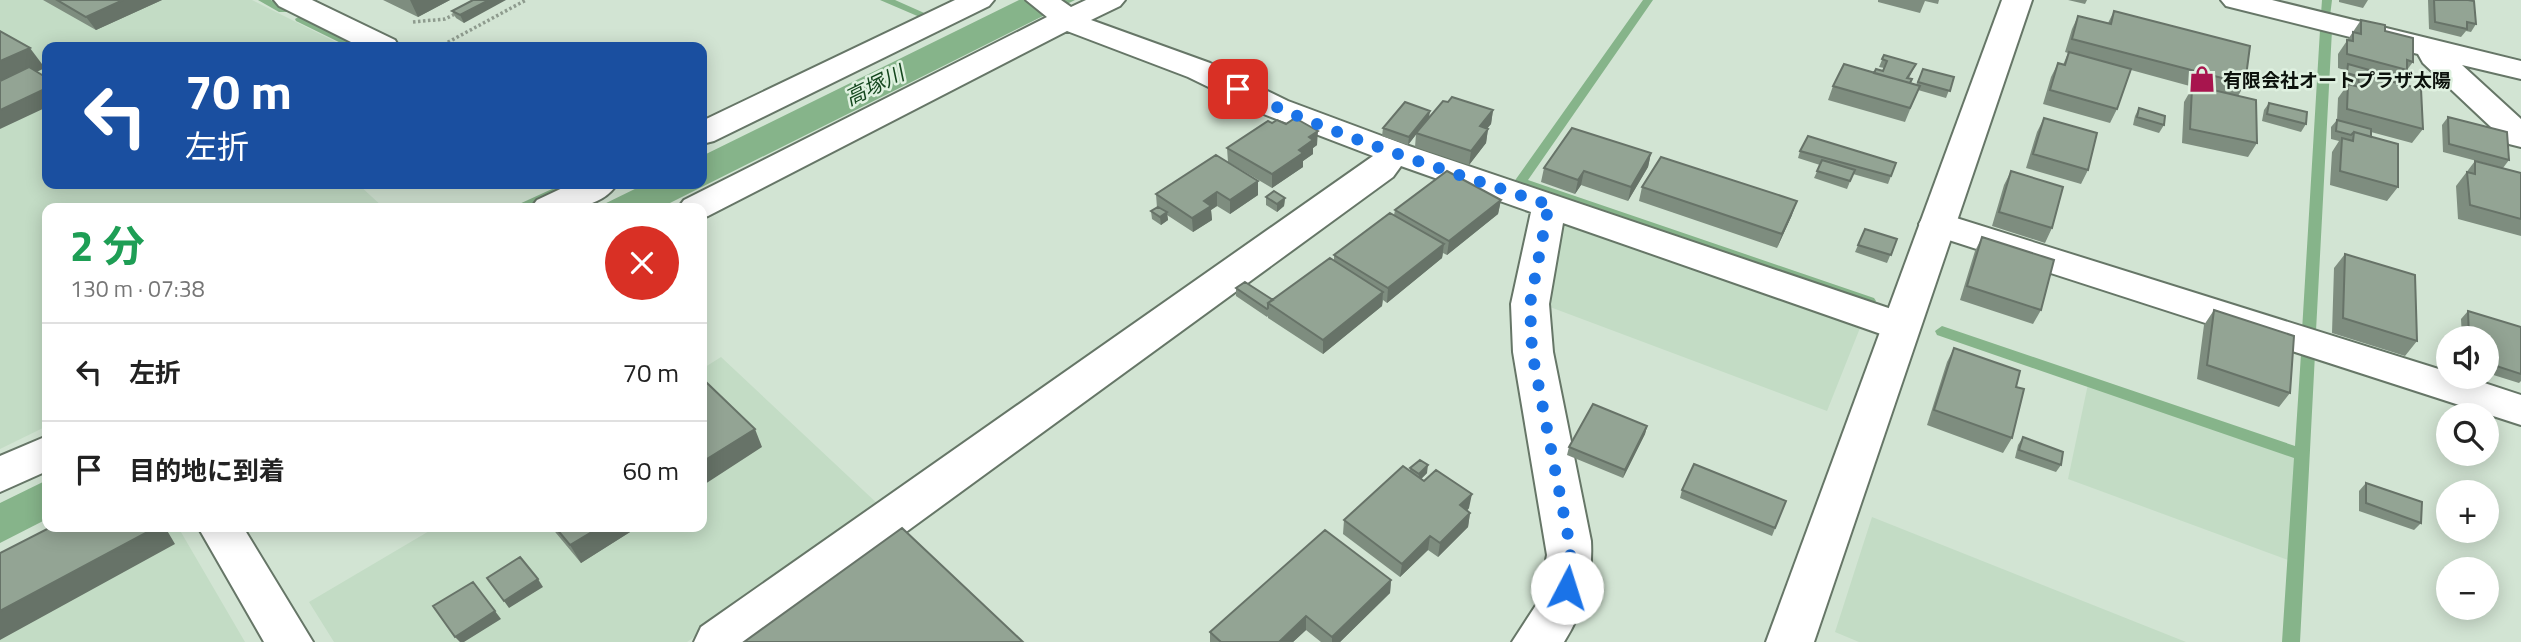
<!DOCTYPE html>
<html lang="ja">
<head>
<meta charset="utf-8">
<style>
  :root { --surface:#fff; --page:#f2f2f2; --text:#222; --muted:#767676; --line:#e0e0e0 }
  body { margin:0; font-family:"Titillium Web","Noto Sans JP",sans-serif; background:var(--page); color:var(--text); height:100vh; display:flex; flex-direction:column; font-size:26px; white-space:nowrap }
  * { box-sizing:border-box; margin:0 }
  p { font-size:23px; color:var(--muted) }
  .icon { flex:none; width:38px; height:38px; fill:none; stroke:currentColor; stroke-width:2; stroke-linecap:round; stroke-linejoin:round }
  .map { position:relative; flex:1; overflow:hidden }
  .panel { position:absolute; left:42px; top:203px; width:665px; height:329px; display:flex; flex-direction:column; background:var(--surface); border-radius:14px; box-shadow:0 4px 18px #0003 }
  .panel>* { flex:none }
  .top-card { position:absolute; left:42px; top:42px; width:665px; height:147px; border-radius:14px; box-shadow:0 4px 18px #0003; background:#1a4fa0; color:#fff; overflow:hidden }
  .buttons { position:absolute; left:2436px; top:326px; display:grid; gap:14px }
  .buttons a { display:grid; place-items:center; width:63px; height:63px; border-radius:50%; background:var(--surface); box-shadow:0 4px 18px #0003; font-size:35px }
  .pin { position:absolute; display:grid; place-items:center; width:60px; height:60px; color:#fff; margin:-30px; border-radius:14px; box-shadow:0 4px 10px #0006 }
  .me { position:absolute; width:77px; margin:-38px; rotate:5deg; stroke-linejoin:round; filter:drop-shadow(0 0 5px #0008) }
  .turn { display:flex; align-items:center; gap:24px; height:147px; padding:0 28px; font-size:32px }
  .turn .icon { width:91px; height:91px; stroke-width:2.5 }
  .turn b { display:block; font-size:49px; line-height:60px }
  .round { display:grid; place-items:center; flex:none; width:74px; height:74px; border-radius:37px; background:var(--page) }
  .headline { display:flex; align-items:center; justify-content:space-between; height:119px; padding:0 28px }
  h1 { font-size:42px; font-weight:700; line-height:52px; color:#1e9e55 }
  ul { padding:0; list-style:none }
  li { display:flex; align-items:center; gap:21px; height:98px; padding:0 28px; border-top:2px solid var(--line) }
  li div { flex:1 }
  li b { display:block; font-size:26px }
  li em { font-style:normal }
  .map>svg:first-child { display:block }
  .built { fill:#c3dcc5 }
  .water { fill:#86b48a }
  .lines { fill:none; stroke-linecap:round; stroke-linejoin:round }
  .stream { fill:#86b48a; fill-rule:evenodd }
  .minor-casing { stroke:#667667; stroke-width:4 }
  .tertiary-casing { stroke:#667667; stroke-width:4 }
  .path { stroke:#8e9b8e; stroke-width:3.5; stroke-dasharray:2.5 2.5; stroke-linecap:butt }
  .minor { fill:#fff; fill-rule:evenodd }
  .tertiary { fill:#fff; fill-rule:evenodd }
  .wall { fill:#7e8d7f }
  .shaded-wall { fill:#677368 }
  .building { fill:#93a494; stroke:#677368; stroke-width:2 }
  .route { stroke:#1a73e8; stroke-width:12; stroke-dasharray:0 21.6 }
  .labels { text-anchor:middle; dominant-baseline:central; stroke-width:5; stroke-linejoin:round; paint-order:stroke }
  .poi-label { font-size:19px; font-weight:bold; fill:#0c120c; stroke:#dff1e0; text-anchor:start }
  .water-label { font-size:21px; font-style:italic; fill:#13461d; stroke:#dff1e0 }
</style>
</head>
<body>
<div class="map">
<svg width="2521" height="642" viewBox="0 0 2521 642">
  <rect width="100%" height="100%" fill="#d2e4d3"/>
  <path class="built" d="M0,0H252L346,47H47V184H358L384,208H47V426L0,449Z
    M1557,217L1854,321L1860,328L1827,411L1542,304Z
    M721,357L880,506L687,642H334L309,602L436,527H702V369Z
    M2088,384L2298,456L2291,561L2068,479Z
    M1872,517L2186,642H1859L1835,632Z
    M101,527H178L245,642H0V579Z"/>
  <path class="water" d="M1019,0H1075L660,208H596L645,184H702V156Z
    M47,480V519L0,543V503Z"/>
  <g class="lines">
    <path class="stream" d="M258,0H271L288,10L287,12H279Z
      M880,0H895L931,16L930,18H922Z
      M1643,0H1653L1528,180L1874,298L1876,301L1874,304H1864L1516,185L1514,182L1516,179Z
      M2322,0H2332L2330,16L2326,17L2321,14Z
      M300,16L361,45L363,47H349L296,21L295,19Z
      M2326,27L2332,30L2316,331L2309,336L2302,331L2320,30Z
      M563,184H579L532,208H516L517,205Z
      M1942,326L2295,446L2301,354L2308,349L2313,350L2315,354L2300,642H2282L2294,458L1937,335L1935,331Z"/>
    <defs>
      <path id="minor" d="M274,0H312L395,40L399,47H361L279,6Z
        M955,0H994L989,6L714,141L702,144V121Z
        M1026,0H1061L1071,7L1086,0H1125L1120,6L1091,20L1210,63L1288,101L1406,145L1915,317L1920,327L1915,337L1901,341L1563,223L1549,304L1553,352L1591,541C1593,579 1584,610 1564,642H1512L1538,602L1547,555L1513,352L1511,304L1531,212L1401,166L1393,177L755,642H694L701,627L1373,156L1266,115L1188,77L1067,31L708,216L702,218V208H678L684,200L1047,17Z
        M2221,0H2272L2521,61V79L2462,65L2521,119V147L2509,144L2423,63L2418,54L2226,6Z
        M571,184H617C600,211 560,209 531,208L537,200Z
        M1937,212L2448,372V376H2463L2521,395V425L1924,232L1919,224L1924,216Z
        M47,436V471L0,492V456Z
        M198,527H243L313,642H264Z"/>
      <path id="tertiary" d="M2002,0H2032L1814,642H1766Z"/>
    </defs>
    <use href="#minor" class="minor-casing"/>
    <use href="#tertiary" class="tertiary-casing"/>
    <path class="path" d="M413,22L445,19L459,12
      M439,47L526,0"/>
    <use href="#minor" class="minor"/>
    <use href="#tertiary" class="tertiary"/>
  </g>
  <path class="wall" d="M43,0H162L96,30Z
    M383,0H450L418,17Z
    M473,0L464,23L456,18L452,11Z
    M1878,0H1939L1938,4L1925,1L1920,13L1878,2Z
    M2068,0H2087L2085,4Z
    M2339,0H2368L2363,8L2339,2Z
    M2428,0H2468L2476,24L2471,32L2466,31L2461,37L2429,29Z
    M2114,11L2245,84L2238,96L2257,143L2248,157L2182,143L2184,102L2192,88L2207,92L2208,91L2131,70L2117,109L2110,123L2043,104L2051,77L2058,63L2063,65L2068,53L2065,52L2072,29L2078,16L2108,23Z
    M2361,20L2385,31L2413,62L2397,83L2423,129L2412,143L2371,132V137L2398,187L2387,201L2330,185L2332,152L2339,141L2331,139V127L2337,120L2338,98L2348,84L2350,85L2351,83L2342,81L2343,72L2344,70L2338,68V54Z
    M1884,55L1916,64L1909,78L1910,83L1916,85L1923,69L1954,77L1946,98L1918,90L1905,122L1828,100L1833,86L1883,71L1884,68L1879,67Z
    M2269,103L2306,124L2301,132L2262,121L2264,110Z
    M2139,108L2164,125L2159,133L2133,125L2135,116Z
    M1493,110L1491,124L1487,128L1488,129L1486,143L1469,165L1415,147L1416,134L1408,145L1382,136L1383,128L1429,117Z
    M2448,117L2509,160L2503,168L2443,152L2442,125Z
    M2044,118L2088,170L2081,184L2026,168L2037,132Z
    M1272,123L1317,145L1313,148V154L1303,161V167L1272,188L1228,162L1227,148Z
    M1800,151L1896,163L1888,184L1853,174L1847,189L1814,178L1820,165L1798,158Z
    M1651,153L1648,167L1628,201L1581,185L1575,194L1541,182L1544,168Z
    M2475,161L2521,173V236L2458,219L2456,186Z
    M2011,171L2052,228L2045,243L1992,226L2004,185Z
    M1258,181V195L1230,214L1217,206L1211,210L1212,220L1193,232L1167,215L1168,220L1161,225L1152,219L1151,211L1157,208L1156,194Z
    M1642,187L1792,215L1777,248L1639,201Z
    M1266,197L1285,198L1284,206L1277,212L1266,205Z
    M1501,200L1498,214L1447,255L1443,253L1442,258L1387,303L1383,300L1382,306L1323,354L1268,318V316L1267,317L1236,296V288L1273,300L1334,261V255L1394,215L1395,210Z
    M1865,229L1897,239L1887,263L1855,252Z
    M1982,237L2041,310L2033,324L1960,300L1975,251Z
    M2345,254L2417,341L2405,356L2332,333L2334,268Z
    M2214,310L2290,393L2279,407L2197,379L2204,325Z
    M2468,311L2521,327V381L2519,383L2487,373V338H2462L2461,319Z
    M1954,348L2016,387L2012,438L2003,453L1927,425L1947,362Z
    M1647,426L1645,434L1623,478L1567,455L1569,447Z
    M2023,437L2061,465L2056,472L2015,458L2018,445Z
    M1410,468L1427,473L1421,479L1469,508L1467,511L1470,513L1468,527L1438,557L1428,550L1400,577L1343,534L1344,520L1410,471Z
    M2366,483L2421,523L2414,530L2359,511V491Z
    M1682,490L1786,501L1772,536L1680,498Z
    M551,527H638L581,563Z
    M1391,580L1390,593L1340,642H1321L1306,630L1293,642H1210V632Z"/>
  <path class="shaded-wall" d="M123,0H162L96,30L86,17Z
    M410,0H450L418,17Z
    M489,0H506L464,23L460,15Z
    M30,48L45,68L0,89V61Z
    M47,88V107L0,129V110Z
    M1493,110L1491,124L1478,140L1480,126Z
    M1430,111L1429,118L1408,145L1409,137Z
    M1488,129L1486,143L1469,165L1471,151Z
    M1318,131L1317,145L1313,148V154L1303,161V167L1272,188V174L1299,150L1309,137Z
    M1651,153L1648,167L1628,201L1631,187Z
    M1584,171L1581,185L1575,194L1578,180Z
    M1258,181V195L1230,214V200Z
    M1217,192V206L1211,210L1212,220L1193,232L1192,218L1204,201Z
    M1285,198L1284,206L1277,212V204Z
    M1501,200L1498,214L1447,255L1449,241Z
    M1797,201L1792,215L1777,248L1782,234Z
    M1167,212L1168,220L1161,225L1160,217Z
    M1444,244L1442,258L1387,303L1388,288Z
    M1383,292L1382,306L1323,354V340Z
    M1647,426L1645,434L1623,478L1625,470Z
    M755,429L762,447L702,486V462Z
    M1428,465L1427,473L1418,482L1419,474Z
    M1472,494L1469,508L1458,519L1460,505Z
    M1470,513L1468,527L1438,557L1440,543Z
    M157,527H165L175,544L0,640V611Z
    M600,527H638L581,563L570,545Z
    M1430,536L1428,550L1400,577L1402,564Z
    M538,579L543,587L509,608L504,601Z
    M1391,580L1390,593L1340,642H1332V637Z
    M495,611L501,619L464,642H460L455,637Z
    M1306,616V630L1293,642H1279Z"/>
  <path class="building" d="M57,0H123L86,17Z
    M473,0H489L460,15L452,11Z
    M2434,0H2468L2474,1L2476,24L2467,22V29L2435,22Z
    M2114,11L2250,46L2245,84L2072,39L2078,16L2111,24Z
    M2361,20L2385,25V31L2413,38V62L2407,60V70L2347,54V40L2353,41V32L2361,34Z
    M0,31L30,48L0,61Z
    M2069,52L2131,69L2117,109L2050,90L2058,63L2065,65Z
    M1884,55L1916,64L1907,78L1912,79L1910,83L1874,73L1876,69L1883,71L1887,61L1882,59Z
    M1844,64L1920,86L1910,108L1833,86Z
    M2348,64L2373,71V77L2358,73L2357,76L2347,73Z
    M29,67L47,78V88L0,110V81Z
    M1923,69L1954,77L1950,91L1918,82Z
    M2358,73L2421,89L2423,129L2347,109L2348,84L2359,87Z
    M2192,88L2209,92V89L2256,100L2257,143L2190,129Z
    M1452,97L1493,110L1480,126L1488,129L1471,151L1416,133L1443,101L1448,102Z
    M1405,102L1430,111L1409,137L1383,128Z
    M2269,103L2307,112L2306,124L2267,114Z
    M2139,108L2165,116L2164,125L2137,117Z
    M2448,117L2507,132L2509,160L2449,144Z
    M1295,118L1318,131L1309,137L1313,140L1299,150L1303,153L1272,174L1227,148L1268,121L1272,123L1277,120L1286,124Z
    M2044,118L2097,133L2088,170L2033,154Z
    M2337,120L2371,129V137L2354,132L2351,135L2336,131Z
    M1572,128L1651,153L1631,187L1584,171L1578,180L1544,168Z
    M2354,132L2398,144V187L2340,171L2342,138L2353,141Z
    M1808,136L1896,163L1891,176L1800,151Z
    M1216,155L1258,181L1230,200L1217,192L1204,201L1211,206L1192,218L1156,194Z
    M1661,157L1797,201L1782,234L1642,187Z
    M1822,160L1855,170L1850,181L1817,171Z
    M2475,161L2521,173V219L2470,205L2467,172L2475,174Z
    M1447,171L1501,200L1449,241L1395,210Z
    M2011,171L2063,187L2052,228L1999,212Z
    M1274,191L1285,198L1277,204L1266,197Z
    M1158,207L1167,212L1160,217L1151,211Z
    M1390,213L1444,244L1388,288L1334,255Z
    M1865,229L1897,239L1891,255L1858,245Z
    M1982,237L2054,260L2041,310L1967,286Z
    M2345,254L2415,275L2417,341L2343,318Z
    M1330,258L1383,292L1323,340L1268,303Z
    M1245,282L1273,300L1268,303V308L1267,309L1236,288Z
    M2214,310L2294,336L2290,393L2207,365Z
    M2468,311L2521,327V374L2487,363V338H2469Z
    M1954,348L2020,371L2016,387L2024,389L2012,438L1934,410Z
    M706,382L755,429L702,462V384Z
    M1593,404L1647,426L1625,470L1569,447Z
    M2023,437L2063,452L2061,465L2019,450Z
    M1420,460L1428,465L1419,474L1410,468Z
    M1694,464L1786,501L1775,528L1682,490Z
    M1403,466L1424,481L1436,470L1472,494L1460,505L1470,513L1440,543L1430,536L1402,564L1344,520Z
    M2366,483L2422,502L2421,523L2366,503Z
    M51,527H157L0,611V553Z
    M555,527H600L570,545Z
    M902,528L1023,642H744Z
    M1325,530L1391,580L1332,637L1306,616L1279,642H1221L1210,632Z
    M520,557L538,579L504,601L487,578Z
    M473,582L495,611L455,637L433,606Z"/>
  <g class="lines">
    <path class="route" d="M1238,89C1338,138 1447,170 1552,206L1547,214L1530,304L1532,352L1569,541L1571,564L1567,588"/>
  </g>
  <defs>
    <symbol id="shop-bare" viewBox="-9 -9 18 18"><path d="M-5-2.5h2.3a2.7 3.5 0 0 1 5.4 0H5L5.5 6h-11ZM-1.5-2.5h3a1.5 2.3 0 0 0-3 0Z" fill="#a8154e" stroke="#dff1e0" stroke-width="2.5" paint-order="stroke"/></symbol>
  </defs>
  <g fill-rule="evenodd">
    <use href="#shop-bare" x="2183" y="60" width="38" height="38"/>
  </g>
  <g class="labels">
    <g class="poi-label">
      <text x="2223" y="79">有限会社オートプラザ太陽</text>
    </g>
    <g class="water-label">
      <text transform="translate(874 85) rotate(-26)">高塚川</text>
    </g>
  </g>
</svg>
<div class="buttons">
<a><svg class="icon" aria-label="sound" viewBox="0 0 24 24"><path d="M4 9h4l5-4v14l-5-4H4zM17 9q2 3 0 6"/></svg></a>
<a><svg class="icon" aria-label="search" viewBox="0 0 24 24"><circle cx="10" cy="10" r="6"/><path d="M15 15l6 6"/></svg></a>
<a>+</a>
<a>−</a>
</div>
<div class="pin" style="left:1238px;top:89px;background:#d93025"><svg class="icon" aria-label="arrive" viewBox="0 0 24 24"><path d="M6 21V4h12l-3 4 3 4H6"/></svg></div>
<svg class="me" style="left:1567px;top:588px" viewBox="-20 -20 40 40"><circle r="19" fill="#fff"/><path d="M0-13L10 11 0 6-10 11z" fill="#1a73e8"/></svg>
<div class="top-card">
<div class="turn"><svg class="icon" aria-label="left" viewBox="0 0 24 24"><path d="M17 20v-9H6M10 6l-5 5 5 5"/></svg><div><b>70 m</b>左折</div></div>
</div>
<section class="panel">
<div class="headline"><div><h1>2 分</h1><p>130 m · 07:38</p></div><a class="round" style="background:#d93025;color:#fff"><svg class="icon" aria-label="close" viewBox="0 0 24 24"><path d="M6 6l12 12M18 6L6 18"/></svg></a></div>
<ul>
<li><svg class="icon" aria-label="left" viewBox="0 0 24 24"><path d="M17 20v-9H6M10 6l-5 5 5 5"/></svg><div><b>左折</b></div><em>70 m</em></li>
<li><svg class="icon" aria-label="arrive" viewBox="0 0 24 24"><path d="M6 21V4h12l-3 4 3 4H6"/></svg><div><b>目的地に到着</b></div><em>60 m</em></li>
</ul>
</section>
</div>
</body>
</html>
